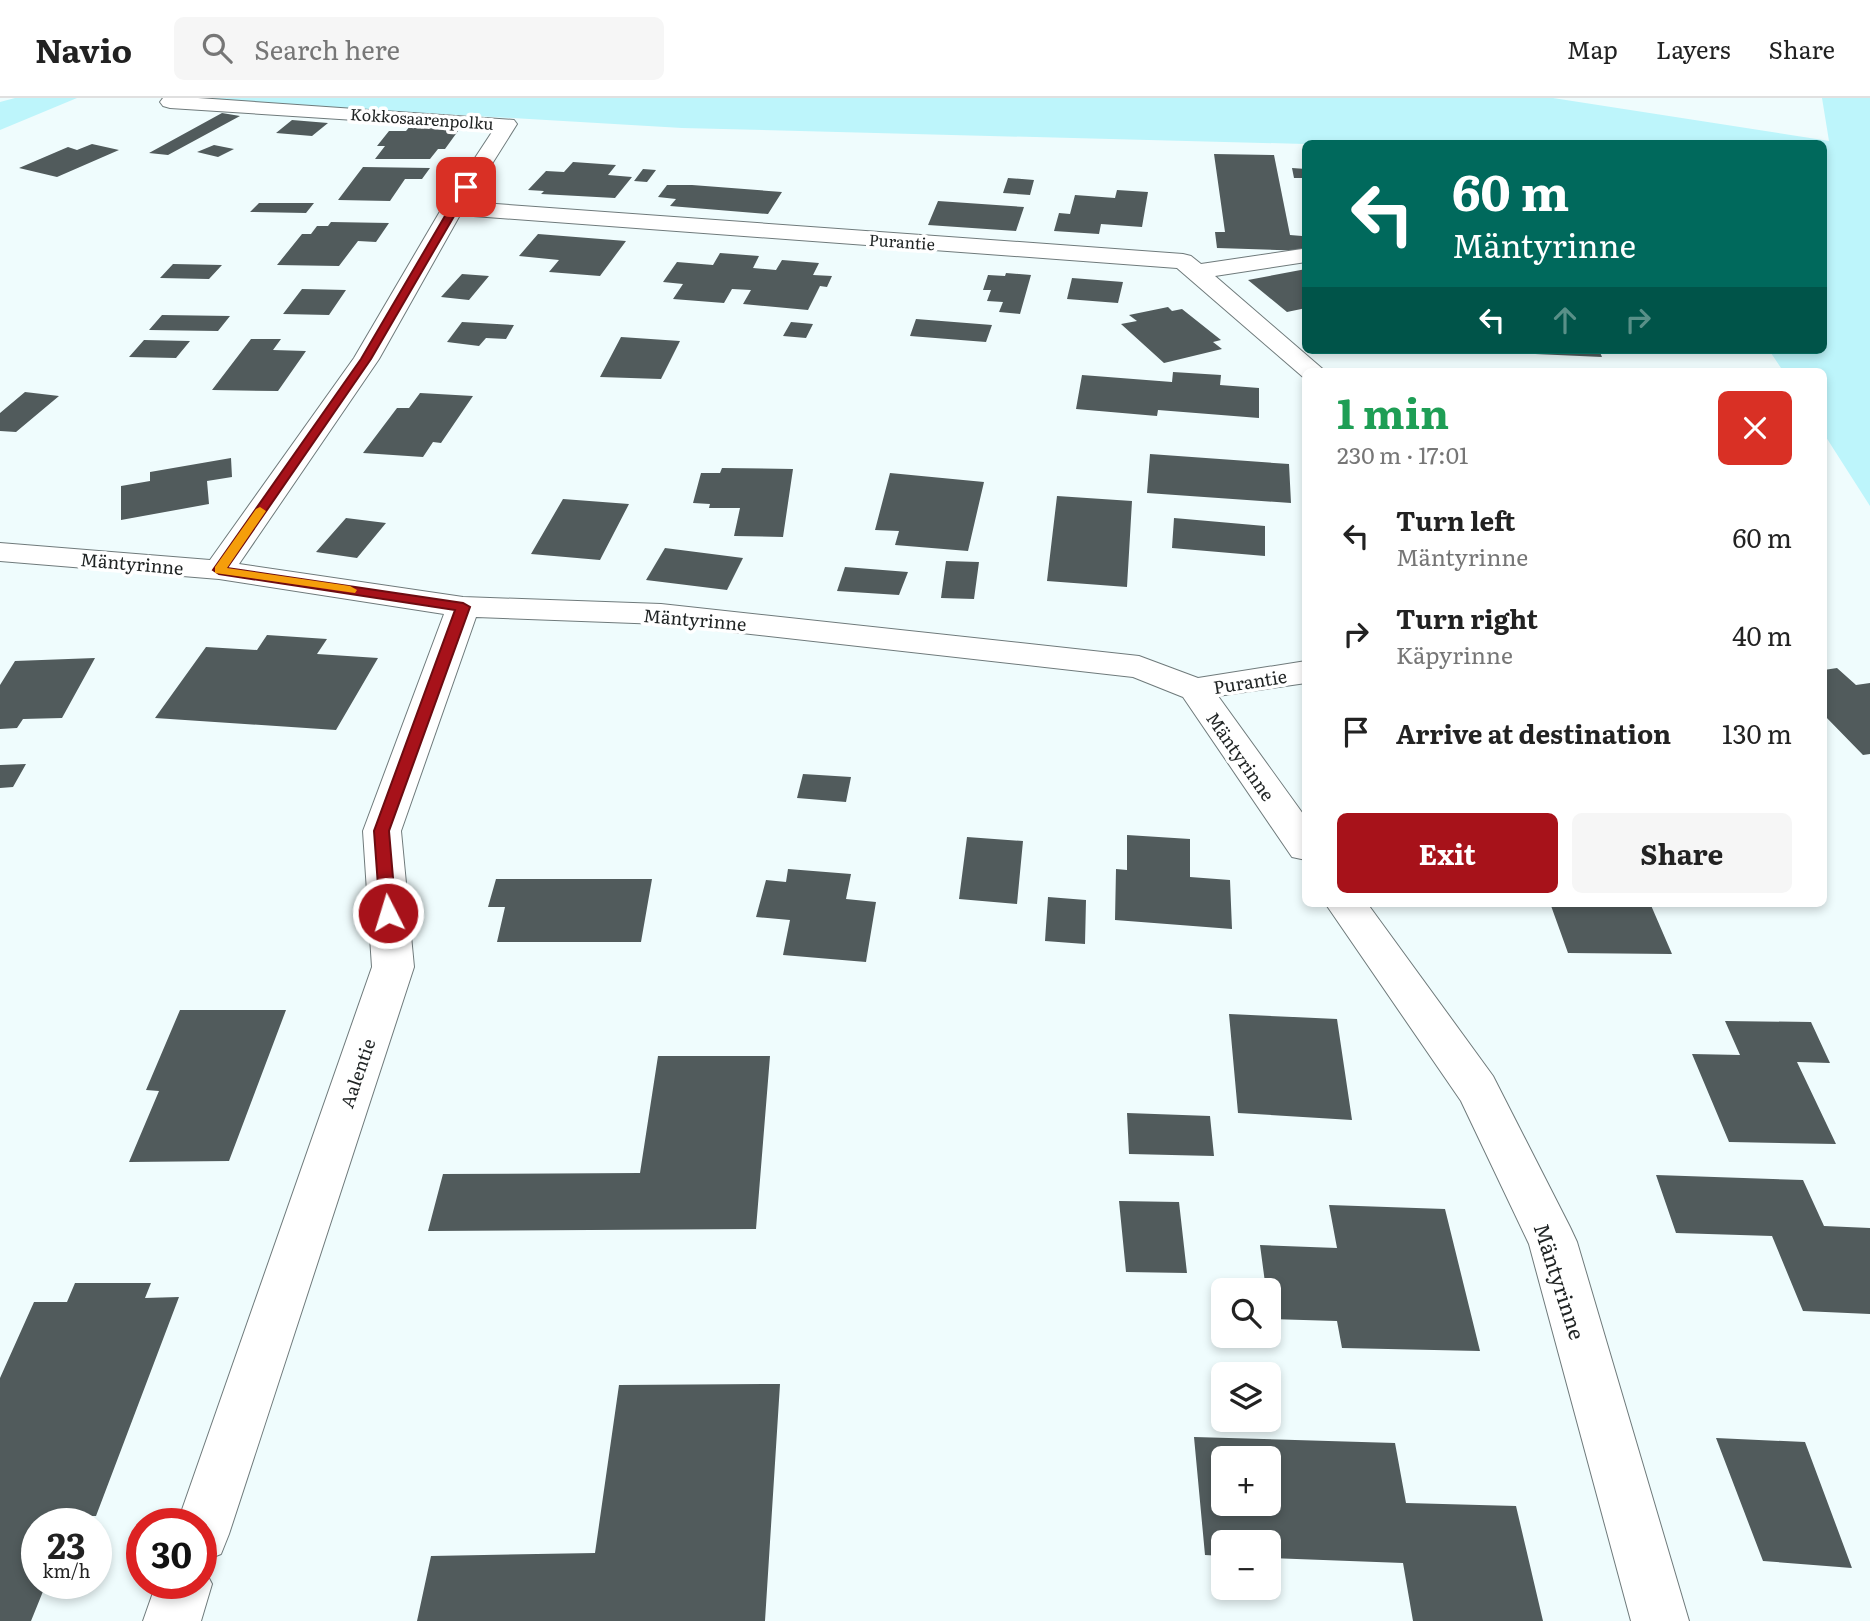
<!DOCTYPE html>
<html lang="en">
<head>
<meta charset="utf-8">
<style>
  :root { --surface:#fff; --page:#f6f6f6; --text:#222; --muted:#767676; --line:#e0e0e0; --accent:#a7121a }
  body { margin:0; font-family:Literata,serif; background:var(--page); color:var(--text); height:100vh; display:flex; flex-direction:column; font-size:26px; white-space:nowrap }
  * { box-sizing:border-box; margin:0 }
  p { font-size:23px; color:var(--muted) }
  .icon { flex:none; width:38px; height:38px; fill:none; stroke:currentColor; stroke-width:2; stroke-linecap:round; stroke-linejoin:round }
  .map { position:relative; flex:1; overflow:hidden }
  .details { position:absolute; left:1302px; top:270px; width:525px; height:539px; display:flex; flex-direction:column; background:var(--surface); border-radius:10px; box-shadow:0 4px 10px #0003 }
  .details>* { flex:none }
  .guide { position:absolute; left:1302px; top:42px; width:525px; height:214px; border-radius:10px; box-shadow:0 4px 10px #0003; background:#00695c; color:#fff; overflow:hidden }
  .controls { position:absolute; left:1211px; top:1180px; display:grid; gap:14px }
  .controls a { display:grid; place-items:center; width:70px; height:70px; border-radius:10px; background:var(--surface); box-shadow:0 4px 10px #0003; font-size:35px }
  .speed { position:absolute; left:21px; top:1410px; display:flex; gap:14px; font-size:35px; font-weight:700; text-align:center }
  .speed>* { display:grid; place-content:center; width:91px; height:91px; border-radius:50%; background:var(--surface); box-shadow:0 4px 10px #0003; line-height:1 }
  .speed small { font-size:18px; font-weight:400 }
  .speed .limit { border:10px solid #d22; background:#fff; color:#111 }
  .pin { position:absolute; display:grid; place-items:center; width:60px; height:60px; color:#fff; margin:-30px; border-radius:14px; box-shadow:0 4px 10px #0006 }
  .me { position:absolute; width:77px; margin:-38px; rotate:355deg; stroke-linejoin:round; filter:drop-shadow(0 0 5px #0008) }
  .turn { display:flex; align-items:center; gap:24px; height:147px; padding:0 35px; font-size:32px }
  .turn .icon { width:91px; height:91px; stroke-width:2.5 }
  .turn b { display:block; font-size:49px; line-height:60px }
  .lanes { display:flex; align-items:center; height:66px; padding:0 35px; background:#0003; justify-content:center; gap:35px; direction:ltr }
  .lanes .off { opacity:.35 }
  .round { display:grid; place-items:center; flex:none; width:74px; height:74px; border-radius:10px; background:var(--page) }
  .overview { display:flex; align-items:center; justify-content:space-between; height:119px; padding:0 35px }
  h1 { font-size:42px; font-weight:700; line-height:52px; color:#1e9e55 }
  .button { display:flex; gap:14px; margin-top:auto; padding:14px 35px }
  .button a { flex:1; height:80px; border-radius:10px; background:var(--accent); color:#fff; font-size:28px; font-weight:700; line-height:80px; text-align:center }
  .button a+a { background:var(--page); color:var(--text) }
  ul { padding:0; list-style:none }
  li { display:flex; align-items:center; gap:21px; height:98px; padding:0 35px }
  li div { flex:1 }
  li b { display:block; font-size:26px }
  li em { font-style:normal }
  header { display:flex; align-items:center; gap:42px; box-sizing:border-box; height:98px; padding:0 35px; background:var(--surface); border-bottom:2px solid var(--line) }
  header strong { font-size:33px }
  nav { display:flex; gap:38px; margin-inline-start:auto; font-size:24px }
  .search { width:490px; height:63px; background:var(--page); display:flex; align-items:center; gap:18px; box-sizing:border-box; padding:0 24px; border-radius:10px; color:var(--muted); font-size:26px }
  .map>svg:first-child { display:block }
  .green { fill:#bdf5fb }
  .building { fill:#515b5c; fill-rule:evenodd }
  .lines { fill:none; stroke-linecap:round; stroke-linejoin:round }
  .minor-casing { stroke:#6f7a7b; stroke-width:2 }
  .minor { fill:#fff; fill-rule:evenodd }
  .route { fill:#a7121a; stroke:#6d0c11; stroke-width:2 }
  .slow { fill:#f59e0b }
  .labels { text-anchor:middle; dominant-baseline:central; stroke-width:7; stroke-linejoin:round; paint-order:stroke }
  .far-street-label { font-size:16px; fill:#1f2323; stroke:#fff }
  .street-label { font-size:18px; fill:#1f2323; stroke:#fff }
  .near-street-label { font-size:21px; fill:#1f2323; stroke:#fff }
</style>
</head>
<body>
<header>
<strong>Navio</strong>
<div class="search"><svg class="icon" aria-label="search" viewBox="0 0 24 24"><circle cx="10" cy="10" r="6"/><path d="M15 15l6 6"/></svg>Search here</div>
<nav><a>Map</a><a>Layers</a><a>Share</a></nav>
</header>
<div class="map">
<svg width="1870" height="1523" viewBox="0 0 1870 1523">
  <rect width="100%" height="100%" fill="#effcfd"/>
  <path class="green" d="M15,0H77L0,32V4Z
    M168,0H1553L1829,43L1822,0H1870V408L1824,336V273H1783L1769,252H1824V46H1305L682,30Z"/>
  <path class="building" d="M222,15L240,18L168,57L149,55Z
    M292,22L328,25L312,38L276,35Z
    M410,28L452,29L449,33H458L445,51H438L430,61H375L385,48H377L389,33H406Z
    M92,46L119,52L57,79L19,70L68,49L77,52Z
    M214,47L234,51L218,59L197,54Z
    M1214,56L1274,57L1290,137L1302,138L1306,153L1217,150L1215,134H1225Z
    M573,64L616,67L608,77L632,79L615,100L541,96L544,93L528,92L546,73L564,74Z
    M363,69L430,70L422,81H405L390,103L338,102Z
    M1292,70L1306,71V80H1294Z
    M643,71L656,72L647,84L634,83Z
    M1008,80L1034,82L1030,97L1003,95Z
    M667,87H692L782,94L768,116L670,108L676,101L658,99Z
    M1117,92L1148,94L1142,129L1101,126L1099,136L1054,133L1059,115L1070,116L1075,97L1115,100Z
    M938,103L1024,109L1016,133L928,127Z
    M259,105H314L306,115L250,114Z
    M331,124L389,125L376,144L358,143L339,168L277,167L302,136H311L317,128H328Z
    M538,136L626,143L600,178L549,174L559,162L519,158Z
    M720,155L759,158L753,170L776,172L782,162L819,165L813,177L832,178L827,189L820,188L808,212L743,206L751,192L732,191L724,205L673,201L683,186L663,184L677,164L713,167Z
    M173,166L222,167L209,181L160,180Z
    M1306,171V210L1287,214L1248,182Z
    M1006,175L1031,177L1020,216L999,214L1003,204L987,203L991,192H983L988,177L1005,178Z
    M462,176L489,178L469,202L441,199Z
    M1072,180L1123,184L1118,205L1067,201Z
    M302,191L346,192L329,217L283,216Z
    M1168,209L1172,213L1182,211L1221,242L1213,244L1222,251L1164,265L1121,226L1137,223L1129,217Z
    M162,217L230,218L218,233L149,232Z
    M916,221L992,227L986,244L910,238Z
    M462,224L514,227L506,241L486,240L479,248L447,244Z
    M791,224L813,226L806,240L783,238Z
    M621,239L680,243L661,281L600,279Z
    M251,241H281L273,252L306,253L278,293L212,292Z
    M144,242L190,243L176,260L129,259Z
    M1487,252H1599L1602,259L1487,254Z
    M1173,274L1221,277L1220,287L1259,290V320L1158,312L1157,318L1076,311L1082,277L1172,284Z
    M25,294L59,298L16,334L0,333V315Z
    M420,295L473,298L441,345L433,344L423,359L363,355L397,310H409Z
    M1150,356L1289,366L1291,405L1147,395Z
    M231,360L232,379L207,383L209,406L121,422V388L150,383V374Z
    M722,370L793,371L783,439L734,438L740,410H709L710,406L693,405L701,375H720Z
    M890,375L984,384L968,453L895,447L899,433L875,432Z
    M1057,398L1132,403L1127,489L1047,483Z
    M563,401L629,406L600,462L531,456Z
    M346,420L386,425L357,460L316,454Z
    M1174,420L1265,428V458L1172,450Z
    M665,450L743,460L727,492L646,482Z
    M946,463L979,464L974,501L941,500Z
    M845,469L908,474L899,497L837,493Z
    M267,537L327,541L317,556L378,560L336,632L155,620L206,549L257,552Z
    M95,560L62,620L23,621L17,630L0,631V587L15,563Z
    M1837,570L1856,587L1870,585V656L1863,657L1824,617V572Z
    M26,666L13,689L0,690V667Z
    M803,676L851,679L846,704L797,700Z
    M1127,737L1190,741V779L1230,782L1232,831L1115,822L1116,771L1127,772Z
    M967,739L1023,743L1017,806L959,801Z
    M788,771L851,776L846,801L876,804L866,864L783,857L790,822L756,819L766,782L786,784Z
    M496,781H652L641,844H497L505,809H488Z
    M1048,799L1086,802L1085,846L1045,843Z
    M1550,805H1650L1672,856L1568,855Z
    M180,912H286L229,1063L129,1064L159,993L146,992Z
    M1229,916L1337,921L1352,1022L1238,1015Z
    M1725,923L1811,924L1830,965L1797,964L1836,1046L1729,1044L1692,956L1740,957Z
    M658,958H770L756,1131L428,1133L443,1076L640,1075Z
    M1127,1015L1210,1018L1214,1058L1129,1056Z
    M1656,1077L1803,1082L1824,1128L1870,1130V1216L1803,1213L1772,1138L1676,1135Z
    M1119,1103L1179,1104L1187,1175L1126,1174Z
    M1329,1107L1445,1111L1480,1253L1342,1250L1337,1223L1270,1221L1269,1192H1266L1260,1147L1337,1150Z
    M75,1185H151L145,1200L179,1199L96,1418H72L69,1426H37V1486H46L31,1523H0V1280L34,1204H67Z
    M780,1286L765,1523H417L431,1458L595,1455L619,1287Z
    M1194,1339L1395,1345L1406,1405L1516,1408L1543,1523H1413L1403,1465L1269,1460V1444H1223V1458L1205,1457ZM1223,1360H1269V1405H1223Z
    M1716,1340L1805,1344L1852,1470L1763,1463Z"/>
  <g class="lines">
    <defs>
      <path id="minor" d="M163,0H198L514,22L517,26L468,104L1183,156L1191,158L1201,166L1302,151L1306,152V164L1215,178L1325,273H1306V279H1303L1177,170L460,117L379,261L239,466L463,499L661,506L1139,558L1198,580L1306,563V585L1218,598L1306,720V762L1292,759L1183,599L1133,579L661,526L476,519L401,733L414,869L229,1436L221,1456L201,1464V1426H177L372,869L363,733L444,516L219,481L0,463V445L210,462L354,260L442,110L494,31L170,10L163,8L160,4Z
        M1325,805H1367L1493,978L1570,1129L1577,1144L1689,1523H1631L1529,1146L1461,1003Z
        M201,1465L212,1486L201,1523H143L156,1486H201Z"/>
    </defs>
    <use href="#minor" class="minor-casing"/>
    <use href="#minor" class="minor"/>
  </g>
  <path class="route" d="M466,87L471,89L371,261L227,470L463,505L470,509L389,733L396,815L388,821L380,815L374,733L455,512L219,476L213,472L361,261L462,89Z"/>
  <path class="slow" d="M260,409L266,413L227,470L350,488L357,492L355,495L215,475V469L256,411Z"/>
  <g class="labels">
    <g class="far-street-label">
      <text transform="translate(422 20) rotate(4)">Kokkosaarenpolku</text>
      <text transform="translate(902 143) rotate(4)">Purantie</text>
    </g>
    <g class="street-label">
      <text transform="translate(132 465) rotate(5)">Mäntyrinne</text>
      <text transform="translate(695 521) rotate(5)">Mäntyrinne</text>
      <text transform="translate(1250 583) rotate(-9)">Purantie</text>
      <text transform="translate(1241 658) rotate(55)">Mäntyrinne</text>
      <text transform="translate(357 975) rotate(-71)">Aalentie</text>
    </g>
    <g class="near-street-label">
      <text transform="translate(1561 1183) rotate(72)">Mäntyrinne</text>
    </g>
  </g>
</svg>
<div class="controls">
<a><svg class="icon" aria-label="search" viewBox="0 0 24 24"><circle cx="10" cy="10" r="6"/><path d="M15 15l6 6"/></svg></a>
<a><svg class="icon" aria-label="layers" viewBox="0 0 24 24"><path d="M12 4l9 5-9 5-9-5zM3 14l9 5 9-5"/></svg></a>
<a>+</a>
<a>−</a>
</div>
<div class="speed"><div>23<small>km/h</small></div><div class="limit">30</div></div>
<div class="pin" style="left:466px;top:89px;background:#d93025"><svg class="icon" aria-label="arrive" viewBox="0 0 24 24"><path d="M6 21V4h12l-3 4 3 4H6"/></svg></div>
<svg class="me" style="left:388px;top:815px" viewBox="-20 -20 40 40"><circle r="17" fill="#a7121a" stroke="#fff" stroke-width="3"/><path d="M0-11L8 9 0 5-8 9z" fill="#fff"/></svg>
<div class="guide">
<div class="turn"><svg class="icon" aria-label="left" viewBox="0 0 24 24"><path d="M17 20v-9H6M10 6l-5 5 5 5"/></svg><div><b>60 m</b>Mäntyrinne</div></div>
<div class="lanes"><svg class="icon" aria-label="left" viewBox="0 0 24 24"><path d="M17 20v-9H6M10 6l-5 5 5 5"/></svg><svg class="icon off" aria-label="ahead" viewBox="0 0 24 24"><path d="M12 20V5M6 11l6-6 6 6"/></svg><svg class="icon off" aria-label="right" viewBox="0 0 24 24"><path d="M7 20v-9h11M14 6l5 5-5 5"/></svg></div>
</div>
<section class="details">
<div class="overview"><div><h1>1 min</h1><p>230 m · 17:01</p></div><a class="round" style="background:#d93025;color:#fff"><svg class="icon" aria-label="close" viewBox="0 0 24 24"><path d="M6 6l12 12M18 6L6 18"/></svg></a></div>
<ul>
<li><svg class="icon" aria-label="left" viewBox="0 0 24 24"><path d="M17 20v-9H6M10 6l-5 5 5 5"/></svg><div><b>Turn left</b><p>Mäntyrinne</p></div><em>60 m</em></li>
<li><svg class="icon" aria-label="right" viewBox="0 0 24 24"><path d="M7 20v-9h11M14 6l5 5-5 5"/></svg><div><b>Turn right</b><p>Käpyrinne</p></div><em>40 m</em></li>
<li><svg class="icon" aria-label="arrive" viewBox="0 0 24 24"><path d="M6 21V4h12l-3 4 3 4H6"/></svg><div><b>Arrive at destination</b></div><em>130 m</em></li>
</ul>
<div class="button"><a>Exit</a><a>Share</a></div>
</section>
</div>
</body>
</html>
